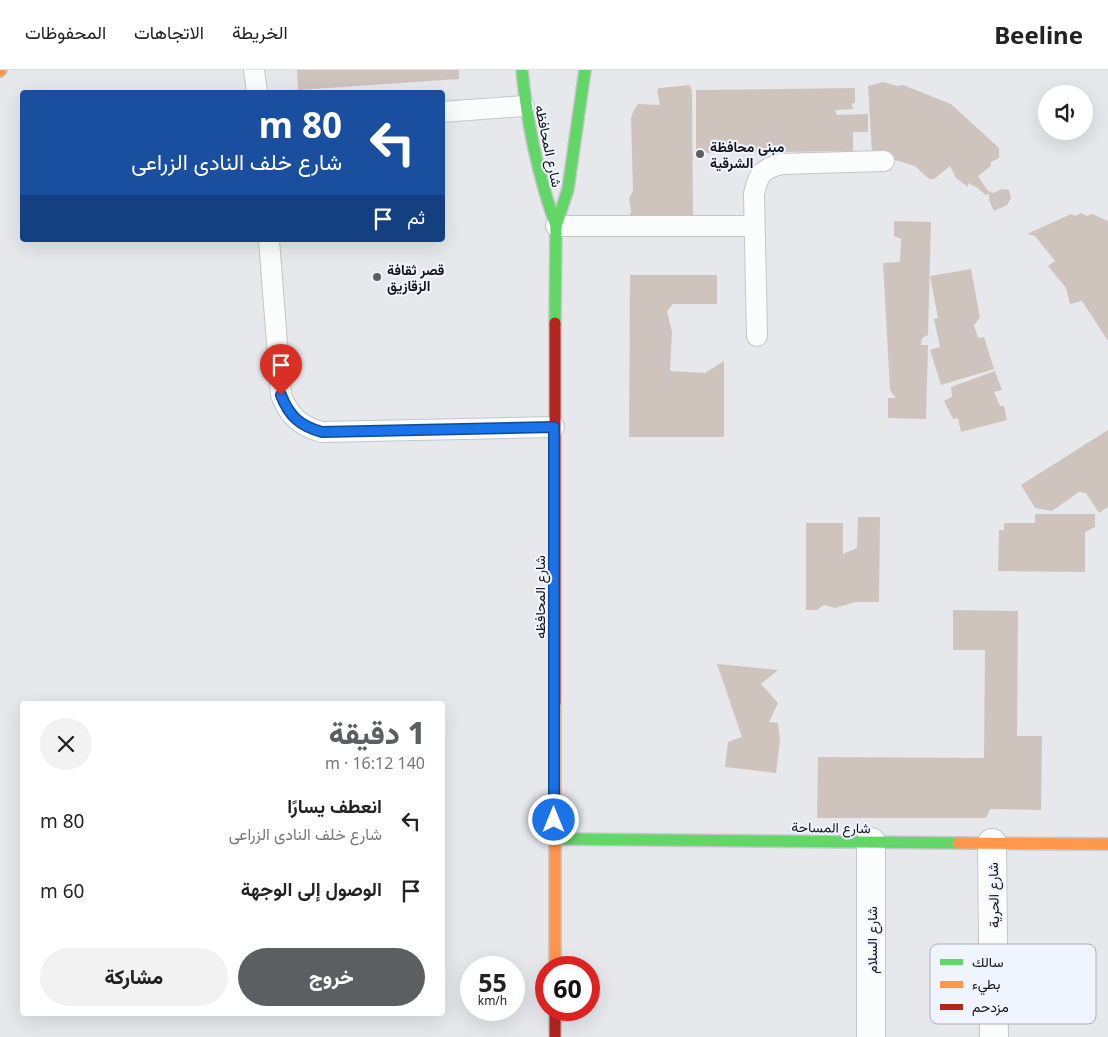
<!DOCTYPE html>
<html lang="ar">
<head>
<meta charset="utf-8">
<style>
  :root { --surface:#fff; --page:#f2f2f2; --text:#222; --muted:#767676; --line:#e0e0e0; --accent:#5c5e61 }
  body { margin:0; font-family:"Noto Sans",Vazirmatn,sans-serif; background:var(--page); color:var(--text); direction:rtl; height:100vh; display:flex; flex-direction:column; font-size:19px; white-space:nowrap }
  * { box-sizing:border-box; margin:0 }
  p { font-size:16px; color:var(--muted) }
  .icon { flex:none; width:28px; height:28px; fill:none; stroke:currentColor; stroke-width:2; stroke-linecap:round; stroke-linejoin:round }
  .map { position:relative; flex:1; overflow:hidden; direction:ltr }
  .side { position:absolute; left:20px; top:631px; width:425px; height:315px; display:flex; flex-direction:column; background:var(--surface); border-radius:5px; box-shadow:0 5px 20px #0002; direction:rtl }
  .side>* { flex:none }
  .banner { position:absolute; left:20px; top:20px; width:425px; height:152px; border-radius:5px; box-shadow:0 5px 20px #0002; direction:rtl; background:#1a4fa0; color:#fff; overflow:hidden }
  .tools { position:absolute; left:1038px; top:15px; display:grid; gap:10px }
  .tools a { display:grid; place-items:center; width:55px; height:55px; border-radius:50%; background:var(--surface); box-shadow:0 5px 20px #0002; font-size:25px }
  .speed { position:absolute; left:460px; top:886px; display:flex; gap:10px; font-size:25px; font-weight:700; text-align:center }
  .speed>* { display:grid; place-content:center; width:65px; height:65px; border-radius:50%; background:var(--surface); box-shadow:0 5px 20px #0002; line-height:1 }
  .speed small { font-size:12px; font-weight:400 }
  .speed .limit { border:8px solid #d22; background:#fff; color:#111 }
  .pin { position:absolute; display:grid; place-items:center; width:42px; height:42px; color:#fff; margin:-51px -21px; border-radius:50% 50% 50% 0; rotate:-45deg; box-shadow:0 0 5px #0007 }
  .pin .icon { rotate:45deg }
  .me { position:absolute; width:55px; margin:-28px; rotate:0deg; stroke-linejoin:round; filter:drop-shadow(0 0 4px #0008) }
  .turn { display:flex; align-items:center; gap:18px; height:105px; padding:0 20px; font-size:22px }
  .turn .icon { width:65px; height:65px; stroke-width:2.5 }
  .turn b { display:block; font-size:35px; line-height:42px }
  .then { display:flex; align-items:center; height:48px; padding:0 20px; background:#0003; gap:10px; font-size:19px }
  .round { display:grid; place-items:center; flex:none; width:52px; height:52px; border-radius:26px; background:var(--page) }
  .overview { display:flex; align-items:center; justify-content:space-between; height:85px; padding:0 20px }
  h1 { font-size:30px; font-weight:800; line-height:38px; color:var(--accent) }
  .primary-button { display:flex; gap:10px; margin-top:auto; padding:10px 20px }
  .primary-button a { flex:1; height:58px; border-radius:30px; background:var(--accent); color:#fff; font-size:20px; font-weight:800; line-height:58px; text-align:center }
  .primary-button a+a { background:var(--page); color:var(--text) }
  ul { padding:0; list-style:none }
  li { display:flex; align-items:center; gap:15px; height:70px; padding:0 20px }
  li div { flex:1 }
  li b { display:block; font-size:19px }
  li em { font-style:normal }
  header { display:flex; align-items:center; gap:30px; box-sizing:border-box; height:70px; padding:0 25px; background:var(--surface); border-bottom:1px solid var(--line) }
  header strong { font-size:24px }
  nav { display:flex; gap:28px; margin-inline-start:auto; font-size:18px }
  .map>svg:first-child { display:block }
  .building { fill:#cfc3bd }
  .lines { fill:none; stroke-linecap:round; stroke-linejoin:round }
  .lane-casing { stroke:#c5c6ca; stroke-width:22 }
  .street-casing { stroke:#c5c6ca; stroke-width:30 }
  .fast-casing { stroke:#c5c6ca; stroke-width:14 }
  .slow-casing { stroke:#c5c6ca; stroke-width:14 }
  .jam-casing { stroke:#c5c6ca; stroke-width:14 }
  .lane { stroke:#fbfcfc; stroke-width:20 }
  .street { stroke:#fbfcfc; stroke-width:28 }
  .fast { stroke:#63d668; stroke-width:11 }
  .slow { stroke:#ff974d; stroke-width:11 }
  .jam { stroke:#b3261e; stroke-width:11 }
  .route-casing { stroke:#114b97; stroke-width:12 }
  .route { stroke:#1a73e8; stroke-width:9 }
  .poi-dot { fill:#5c5e61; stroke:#eff4fe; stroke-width:2 }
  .labels { text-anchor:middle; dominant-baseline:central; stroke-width:4; stroke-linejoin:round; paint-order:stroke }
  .street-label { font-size:14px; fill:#121316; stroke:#eff4fe }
  .poi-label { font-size:14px; font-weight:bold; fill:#121316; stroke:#eff4fe; text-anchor:start }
  .key { fill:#eff4fe; stroke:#adb0b8; stroke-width:1 }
  .key-label { font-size:14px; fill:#121316 }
</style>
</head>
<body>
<header>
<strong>Beeline</strong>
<nav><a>الخريطة</a><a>الاتجاهات</a><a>المحفوظات</a></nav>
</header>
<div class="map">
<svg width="1108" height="967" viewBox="0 0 1108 967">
  <rect width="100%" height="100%" fill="#e6e8ec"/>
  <path class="building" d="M297,0H459V9L298,20Z
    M883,12L897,16L903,15L951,34L999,78V88L991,92V96L978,106L988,121L993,123L1002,119L1009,120L1011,128L1007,135L994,141L989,130V124L986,125L976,117L968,113V117L956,108L950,96L934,109H929L915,96L872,83L868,16Z
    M690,15L692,21L693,154L629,147L631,142L629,128L633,121L631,48L633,42L638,34L660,35L657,20L659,18Z
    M855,18V33L852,34L853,39L835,40L837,45L868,44V62H853V81L696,83V20Z
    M1081,143L1087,146L1092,144L1108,151V271L1082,231L1070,234L1066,218L1048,196L1055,191L1035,166L1027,164L1071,144L1075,146Z
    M894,151L931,152L928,265L922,268L921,275H928L926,349L888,348V328H896L890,320L883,193L900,192L901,169L894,166Z
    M971,199L980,248L974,255L978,268L984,267L994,299L941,315L930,280L940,277L934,249L938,248L930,206Z
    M630,205H717V234H673L667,241L672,262L670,301L705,303L724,291V367H629Z
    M995,301L1002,320L994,322L1000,336H1004L1007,350L961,362L958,348L953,349L944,331L952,327L951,317Z
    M1108,360V437L1099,443L1086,423L1079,422L1052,441L1035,438L1021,415Z
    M1035,444H1095V457L1085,462V502L998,501L999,460H1004V453H1035Z
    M858,447H880L879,532H855L835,538L824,535L817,540H806V453H843V484L857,478Z
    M953,540L1018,541L1017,666H1042L1041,740L990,739L986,748H817L818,687L984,688L985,580H953Z
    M717,594L778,600L761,614L778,633L769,652L778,653L780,671L776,703L725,697L728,672L742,667Z"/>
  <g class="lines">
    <defs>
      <path id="lane" d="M254,0L257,22
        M442,42L524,36
        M556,156H755
        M269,170L281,325C289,346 300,356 322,362L554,357
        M757,266L754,124C758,104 762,99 781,94L884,91"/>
      <path id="street" d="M871,772V967
        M992,773L994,967"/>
      <path id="fast" d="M522,0C527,54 538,105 556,156
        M555,253L556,156L568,119L585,0
        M555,769L958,773"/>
      <path id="slow" d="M0,1L1,0
        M555,633V898
        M958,773L1108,774"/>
      <path id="jam" d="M555,633V253
        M555,940V967"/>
    </defs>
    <use href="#lane" class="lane-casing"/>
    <use href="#street" class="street-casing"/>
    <use href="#fast" class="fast-casing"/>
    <use href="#slow" class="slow-casing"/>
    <use href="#jam" class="jam-casing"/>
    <use href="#lane" class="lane"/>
    <use href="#street" class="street"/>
    <use href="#fast" class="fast"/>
    <use href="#slow" class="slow"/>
    <use href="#jam" class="jam"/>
  </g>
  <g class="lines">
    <defs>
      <path id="route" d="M281,325C289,346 300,356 322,362L554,357V750"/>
    </defs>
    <use href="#route" class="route-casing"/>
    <use href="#route" class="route"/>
  </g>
  <g class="poi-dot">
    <circle cx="700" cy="84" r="5"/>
    <circle cx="377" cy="207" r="5"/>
  </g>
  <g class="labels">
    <g class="street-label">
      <text transform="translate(549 76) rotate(78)">شارع المحافظه</text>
      <text transform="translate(539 527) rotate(-90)">شارع المحافظه</text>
      <text transform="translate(831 757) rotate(1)">شارع المساحة</text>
      <text transform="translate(993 825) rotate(-91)">شارع الحرية</text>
      <text transform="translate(871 870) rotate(-90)">شارع السلام</text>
    </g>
    <g class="poi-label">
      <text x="710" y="76">مبنى محافظة<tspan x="710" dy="16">الشرقية</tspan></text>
      <text x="387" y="199">قصر ثقافة<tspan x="387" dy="16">الزقازيق</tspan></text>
    </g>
  </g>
  <rect x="930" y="874" width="166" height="80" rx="8" class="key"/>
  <rect x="940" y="889" width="23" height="6" fill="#63d668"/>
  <rect x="940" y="911" width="23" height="7" fill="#ff974d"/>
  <rect x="940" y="934" width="23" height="6" fill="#b3261e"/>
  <g class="key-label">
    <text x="972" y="897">سالك</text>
    <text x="972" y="919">بطيء</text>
    <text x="972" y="942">مزدحم</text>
  </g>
</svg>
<div class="tools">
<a><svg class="icon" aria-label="sound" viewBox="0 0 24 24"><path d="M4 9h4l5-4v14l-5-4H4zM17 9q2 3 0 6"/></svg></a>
</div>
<div class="speed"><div>55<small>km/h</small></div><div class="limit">60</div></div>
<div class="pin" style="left:281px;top:325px;background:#d93025"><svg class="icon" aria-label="arrive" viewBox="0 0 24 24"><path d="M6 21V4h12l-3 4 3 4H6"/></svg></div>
<svg class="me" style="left:554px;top:750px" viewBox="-20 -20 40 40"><circle r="17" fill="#1a73e8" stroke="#fff" stroke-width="3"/><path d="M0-11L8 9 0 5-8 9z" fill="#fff"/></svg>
<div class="banner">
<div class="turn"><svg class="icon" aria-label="left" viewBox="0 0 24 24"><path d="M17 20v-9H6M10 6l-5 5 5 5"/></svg><div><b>80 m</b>شارع خلف النادى الزراعى</div></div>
<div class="then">ثم<svg class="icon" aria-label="arrive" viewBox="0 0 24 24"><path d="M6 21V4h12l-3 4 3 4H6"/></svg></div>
</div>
<section class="side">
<div class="overview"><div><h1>1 دقيقة</h1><p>140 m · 16:12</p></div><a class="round"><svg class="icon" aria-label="close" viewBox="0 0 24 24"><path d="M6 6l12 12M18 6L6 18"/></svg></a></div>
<ul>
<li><svg class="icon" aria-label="left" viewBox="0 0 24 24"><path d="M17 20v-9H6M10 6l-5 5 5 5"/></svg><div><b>انعطف يسارًا</b><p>شارع خلف النادى الزراعى</p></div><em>80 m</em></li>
<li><svg class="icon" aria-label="arrive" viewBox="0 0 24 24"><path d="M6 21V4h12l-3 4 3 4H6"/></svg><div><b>الوصول إلى الوجهة</b></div><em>60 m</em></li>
</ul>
<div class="primary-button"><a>خروج</a><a>مشاركة</a></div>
</section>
</div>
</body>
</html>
